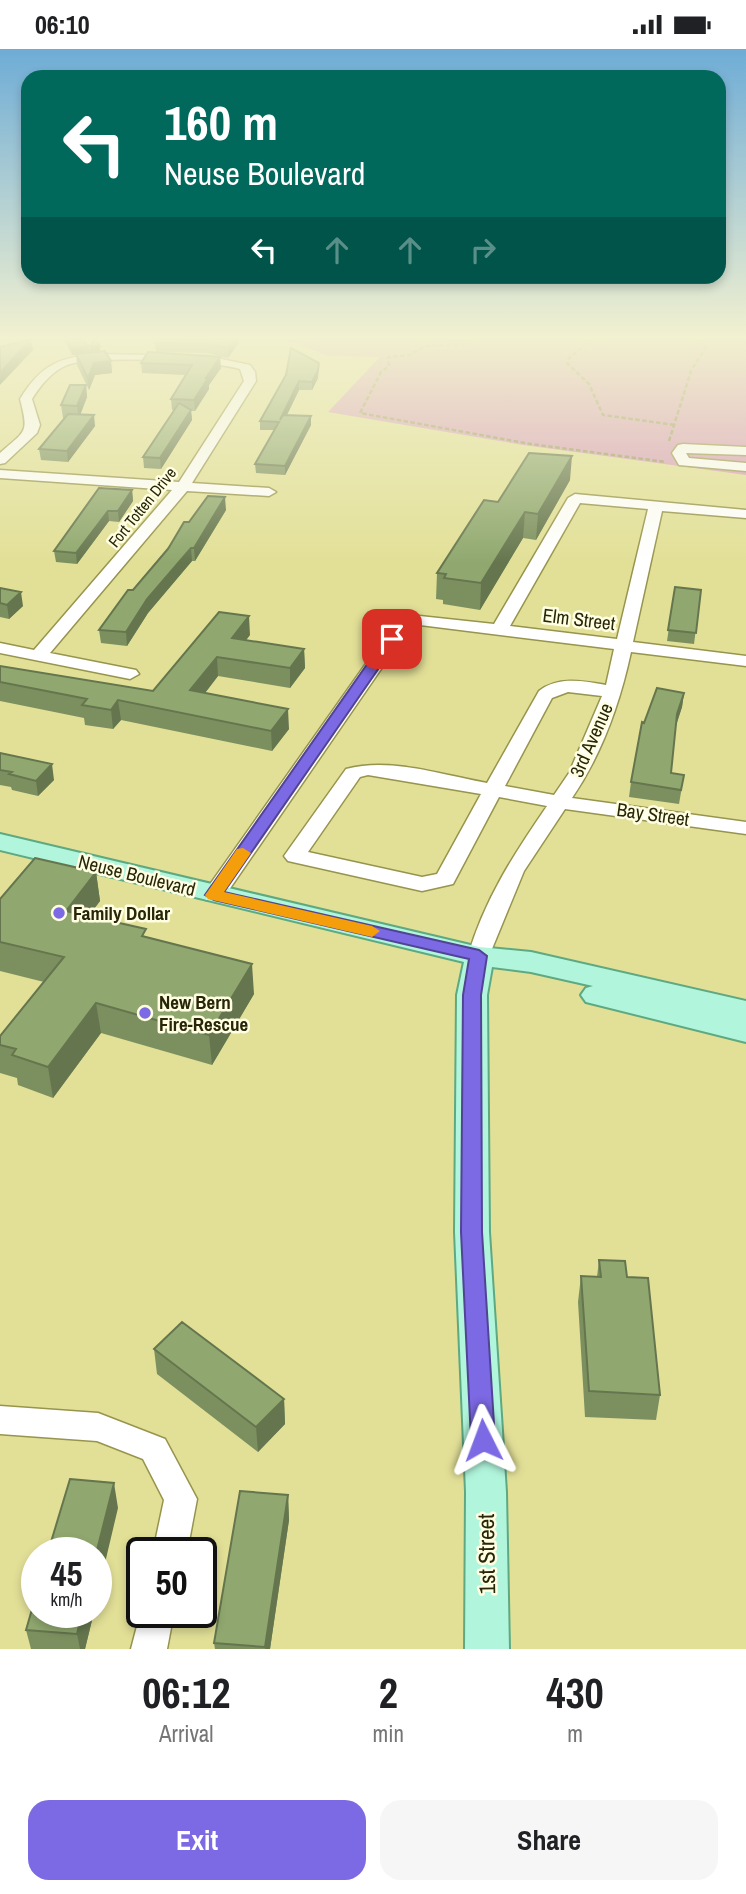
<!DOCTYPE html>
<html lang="en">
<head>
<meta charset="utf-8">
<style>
  :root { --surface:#fff; --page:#f6f6f6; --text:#202124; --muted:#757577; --accent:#7c69e4 }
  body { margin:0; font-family:"Archivo Narrow",sans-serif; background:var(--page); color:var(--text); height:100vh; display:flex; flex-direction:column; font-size:26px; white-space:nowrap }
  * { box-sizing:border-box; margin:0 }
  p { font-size:23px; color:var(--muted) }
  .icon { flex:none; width:38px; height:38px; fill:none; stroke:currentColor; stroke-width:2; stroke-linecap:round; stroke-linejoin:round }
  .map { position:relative; height:1600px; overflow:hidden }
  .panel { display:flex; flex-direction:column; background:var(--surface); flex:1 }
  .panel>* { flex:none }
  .top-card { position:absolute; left:21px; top:21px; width:705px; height:214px; border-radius:21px; box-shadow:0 4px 10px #0003; background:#00695c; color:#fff; overflow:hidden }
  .speed { position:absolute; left:21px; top:1488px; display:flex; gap:14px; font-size:35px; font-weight:700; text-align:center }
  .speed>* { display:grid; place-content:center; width:91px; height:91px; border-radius:50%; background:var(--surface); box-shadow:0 4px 10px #0003; line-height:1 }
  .speed small { font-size:18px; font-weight:400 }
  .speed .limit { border:4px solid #111; border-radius:10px; background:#fff; color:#111 }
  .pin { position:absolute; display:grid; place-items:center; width:60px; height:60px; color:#fff; margin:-30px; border-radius:14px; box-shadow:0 4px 10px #0006 }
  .me { position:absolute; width:77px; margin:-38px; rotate:357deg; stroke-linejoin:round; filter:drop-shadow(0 0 5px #0008) }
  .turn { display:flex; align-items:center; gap:24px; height:147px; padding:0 28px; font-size:32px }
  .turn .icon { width:91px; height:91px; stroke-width:2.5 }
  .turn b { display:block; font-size:49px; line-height:60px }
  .lanes { display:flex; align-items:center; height:66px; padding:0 28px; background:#0003; justify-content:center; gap:35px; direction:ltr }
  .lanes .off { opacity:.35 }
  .eta { display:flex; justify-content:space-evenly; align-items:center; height:119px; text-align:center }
  .eta b { font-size:42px; font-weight:700; line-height:49px }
  .button { display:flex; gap:14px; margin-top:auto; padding:14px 28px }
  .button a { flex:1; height:80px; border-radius:21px; background:var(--accent); color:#fff; font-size:28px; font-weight:700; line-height:80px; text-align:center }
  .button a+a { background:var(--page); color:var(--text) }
  .status { display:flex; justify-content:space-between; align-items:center; height:49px; padding:0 35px; background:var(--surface); direction:ltr }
  .status svg { height:19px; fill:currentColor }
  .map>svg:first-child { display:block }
  .green { fill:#d89dbc }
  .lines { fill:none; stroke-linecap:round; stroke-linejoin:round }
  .minor-casing { stroke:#97944d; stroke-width:3 }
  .major-casing { stroke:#5ea982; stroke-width:4 }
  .path { stroke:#96955d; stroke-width:2.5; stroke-dasharray:4.5 2.5; stroke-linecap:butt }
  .minor { fill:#fff; fill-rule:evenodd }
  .major { fill:#b0f5dc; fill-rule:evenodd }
  .wall { fill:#7c905f }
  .shaded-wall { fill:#65764e }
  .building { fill:#90a86f; stroke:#65764e; stroke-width:2 }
  .route { fill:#7c69e4; stroke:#514494; stroke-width:2 }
  .slow { fill:#f59e0b }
  .poi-dot { fill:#7c69e4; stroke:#fffee2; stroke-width:2.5 }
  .labels { text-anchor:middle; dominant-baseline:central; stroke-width:5; stroke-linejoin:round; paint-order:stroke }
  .far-street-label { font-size:16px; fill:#272608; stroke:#fffee2 }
  .street-label { font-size:19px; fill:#272608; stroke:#fffee2 }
  .poi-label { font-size:19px; font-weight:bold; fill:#272608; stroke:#fffee2; text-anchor:start }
  .near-street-label { font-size:23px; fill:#272608; stroke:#fffee2 }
</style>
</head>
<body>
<div class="status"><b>06:10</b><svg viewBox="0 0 49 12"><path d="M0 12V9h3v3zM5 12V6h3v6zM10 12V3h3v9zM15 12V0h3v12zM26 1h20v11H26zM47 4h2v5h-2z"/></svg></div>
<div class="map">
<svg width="746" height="1600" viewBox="0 0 746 1600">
  <rect width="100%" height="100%" fill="#e2e097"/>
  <path class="green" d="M283,290H746V426L523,396L328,363L380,308L328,307Z"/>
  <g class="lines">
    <defs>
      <path id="minor" d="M98,305L207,307L250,316L255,323L256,332L192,434L269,439L276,443L269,447L187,442L50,604L136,621L139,625L130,630L0,604V594L34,601L172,441L0,429V421L179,433L244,332L240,320C211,311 94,306 67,316C52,322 40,337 32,350L40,376L37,384L5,414L0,415V404C26,381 29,385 20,350C41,316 59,308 98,305Z
        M683,395L746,398V406L686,404L689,409L746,414V422L679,416L672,404L678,396Z
        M575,445L746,461V469L662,462L633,593L746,607V617L631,603C620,654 602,705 572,749L746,773V785L565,760L524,822L487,912L479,915L471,912L468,907C484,851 514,805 547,757L499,748L453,835L422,842L288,812L284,807L346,720C391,708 442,726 487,734L539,642C558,627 583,632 606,636L614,600L412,575L222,851H206L203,846L206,841L401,565L494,575L568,449ZM580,454L648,460L617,590L510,577ZM568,643L602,647L569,724L554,746L505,737L552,649ZM368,726L481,745L437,825L422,828L308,803L360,728Z
        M0,1357L98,1364L165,1390L197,1450L187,1503H153L164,1451L143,1410L97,1392L0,1385Z
        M142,1558V1563H174L167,1600H131Z"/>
      <path id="major" d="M0,785L479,898L531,903L746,952V993L586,953L581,946L586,939L593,937L531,923L492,918L487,946L489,1183L506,1443L509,1600H465L466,1443L455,1183L457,946L464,913L0,801Z"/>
    </defs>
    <use href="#minor" class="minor-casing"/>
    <use href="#major" class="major-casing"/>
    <path class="path" d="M478,290L469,295L426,297L409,306L388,308L389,317L381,323L360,364L531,395L666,413
      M593,290L569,309L567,314L589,335L603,366L675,376
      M669,392L691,322L706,298L702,293L691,290"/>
    <use href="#minor" class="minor"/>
    <use href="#major" class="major"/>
  </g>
  <path class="wall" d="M64,290H82L90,303L111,312L112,324L95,326L89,341L77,316L76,305L72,306Z
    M239,293L228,309L207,304L156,303L155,294Z
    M148,303L221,319L209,336V340L195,362H191L192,371L161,420L144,419L143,408L174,361H172L171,350L185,326L142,324L141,314Z
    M319,314L318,329L312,341H299L287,366L311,367V376L285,426L256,424L255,415L274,381H260V372L286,326Z
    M86,336L87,348L80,366L95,377L68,413L41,411L39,400L65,369H63L61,356Z
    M570,431L536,491L523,489L480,561L443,555V551L436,550L437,524L498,453Z
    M132,441L133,452L119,473L109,472L77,515L56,513L54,502Z
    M226,461L195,512H192L148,564L127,597L101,594L99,581L189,473Z
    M675,538L701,541L694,595L667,592Z
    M0,539L23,557L9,570L0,568Z
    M250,586L246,591L304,600L305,619L290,639L218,627L205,644L289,680L272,702L121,671L113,680L85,676L84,669L0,652V633L153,642Z
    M684,644L682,658L676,677L671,724L684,726L679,755L629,748L631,733L644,674Z
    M0,704L54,731L38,747L12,741L11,738L0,736Z
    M96,823L100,852L89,867L147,888L254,945L212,1016L101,984L53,1049L18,1036L17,1029L0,1024V987L44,933L0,922V850Z
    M599,1211L627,1228L660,1346L656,1371L585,1368L578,1253L581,1227L597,1228Z
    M154,1300L284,1350L285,1375L258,1403L157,1325Z
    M288,1446L289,1471L270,1600H215L214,1594Z
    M37,1563H94L85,1600H31L26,1581Z"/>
  <path class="shaded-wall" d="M31,290L33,301L0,336V324Z
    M235,290H239V293L228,309V299Z
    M89,297L90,303L72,306L71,300Z
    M90,297H100V302L90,303Z
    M220,308L221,319L209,336V340L195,362L194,351L206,329Z
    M111,312L112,324L95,326L89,341L88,329L94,314Z
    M319,314L318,329L312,341V333Z
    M299,332V341L280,380V371Z
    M86,336L87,348L79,369L77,357Z
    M191,361L192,371L161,420L160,409Z
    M94,366L95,377L68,413L67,402Z
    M311,367V376L285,426V417Z
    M572,407L570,431L536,491L538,465Z
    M132,441L133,452L119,473L118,462Z
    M225,448L226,461L195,512L194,499Z
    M108,462L109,472L77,515L76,504Z
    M525,463L523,489L480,561L481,534Z
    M191,499L192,512L148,564L127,597L126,583L147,550Z
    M21,543L23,557L9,570L7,556Z
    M249,567L250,586L233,608L232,589Z
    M304,600L305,619L290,639V619Z
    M217,608L218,627L192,661L190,641Z
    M684,644L682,658L675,679L677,665Z
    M118,651L121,671L113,680L111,661Z
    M288,660L289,680L272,702L271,682Z
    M52,715L54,731L38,747L36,732Z
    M96,823L100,852L70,891L66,862Z
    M252,915L254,945L212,1016L209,986Z
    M96,954L101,984L53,1049L48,1018Z
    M284,1350L285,1375L258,1403L256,1378Z
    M114,1434L118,1459L96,1552V1505Z
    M288,1446L289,1471L270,1600H265Z
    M82,1563H94L85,1600H80L77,1585Z"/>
  <path class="building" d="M31,290L0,324V298Z
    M66,290H82L89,297L71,300Z
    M95,290L100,297H90Z
    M158,290H235L228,299L206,295L155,294Z
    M291,299L319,314L318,321L312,333L299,332L280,371L283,366L311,367L285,417L255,415L279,373L260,372L286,326Z
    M105,302L111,312L94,314L88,329L76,305Z
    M148,303L220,308L206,329H208L194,351L171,350L192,316L141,314Z
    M70,336H86L77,357L61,356Z
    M179,354L191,361L160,409L143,408Z
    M68,365L94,366L67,402L39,400Z
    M529,404L572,407L538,465L525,463L481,534L444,529L446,525L437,524L484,451L498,453Z
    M99,439L132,441L118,462H108L76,504L54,502Z
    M208,447L225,448L194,499H191L147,550L126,583L99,581L128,541H133L168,500L184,473H189Z
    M675,538L701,541L696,584L668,581Z
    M0,539L21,543L7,556L0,554Z
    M219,563L249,567L232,589L304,600L290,619L217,608L190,641L288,660L271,682L118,651L111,661L82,656L87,650L0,633V617L153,642Z
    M657,639L684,644L677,665L671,724L684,726L681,741L631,733L642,673L644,674Z
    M0,704L52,715L36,732L9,725L12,723L0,721Z
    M35,809L96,823L66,862L146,880L142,887L252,915L209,986L96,954L48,1018L12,1006L16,1000L0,996V987L64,908L0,893V850Z
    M599,1211L625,1212L627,1228L648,1229L660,1346L589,1342L581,1227L601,1228Z
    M182,1273L284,1350L256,1378L154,1300Z
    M70,1430L114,1434L96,1505V1503H48Z
    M240,1442L288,1446L265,1598L214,1594Z
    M37,1543V1563H82L77,1585L26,1581Z"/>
  <linearGradient id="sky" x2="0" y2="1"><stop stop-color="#6eacd6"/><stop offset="0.56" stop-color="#f2f1d0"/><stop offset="1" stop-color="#f2f1d0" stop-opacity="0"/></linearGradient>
  <rect width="746" height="514" fill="url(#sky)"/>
  <path class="route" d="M392,586L399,590L224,843L479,901L487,907L481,946L482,1183L495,1391L491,1399L483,1402L474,1399L471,1391L461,1183L463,946L469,910L214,851L205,846L387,587Z"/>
  <path class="slow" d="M243,799L251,804L224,843L372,877L380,882L372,888L208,850L205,846L208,842L237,800Z"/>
  <g class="poi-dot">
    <circle cx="59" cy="864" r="7"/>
    <circle cx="145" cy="964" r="7"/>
  </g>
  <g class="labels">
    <g class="far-street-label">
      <text transform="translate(142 458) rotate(-51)">Fort Totten Drive</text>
    </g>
    <g class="street-label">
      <text transform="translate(579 570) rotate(7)">Elm Street</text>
      <text transform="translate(591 691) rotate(-66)">3rd Avenue</text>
      <text transform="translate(653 765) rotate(8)">Bay Street</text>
      <text transform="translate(137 826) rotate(14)">Neuse Boulevard</text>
    </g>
    <g class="poi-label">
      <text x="73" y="864">Family Dollar</text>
      <text x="159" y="953">New Bern<tspan x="159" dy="22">Fire-Rescue</tspan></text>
    </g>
    <g class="near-street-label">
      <text transform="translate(486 1505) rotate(-91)">1st Street</text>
    </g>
  </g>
</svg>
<div class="speed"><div>45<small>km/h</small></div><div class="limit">50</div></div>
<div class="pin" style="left:392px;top:590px;background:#d93025"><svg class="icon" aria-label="arrive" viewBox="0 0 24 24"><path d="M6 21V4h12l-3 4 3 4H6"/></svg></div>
<svg class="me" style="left:483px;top:1391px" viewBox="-20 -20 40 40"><path d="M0-17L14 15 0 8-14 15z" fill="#7c69e4" stroke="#fff" stroke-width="4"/></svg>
<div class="top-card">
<div class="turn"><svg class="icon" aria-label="left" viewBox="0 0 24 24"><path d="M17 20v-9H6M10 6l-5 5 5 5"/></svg><div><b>160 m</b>Neuse Boulevard</div></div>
<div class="lanes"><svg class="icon" aria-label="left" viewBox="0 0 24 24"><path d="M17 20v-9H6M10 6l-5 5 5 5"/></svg><svg class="icon off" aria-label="ahead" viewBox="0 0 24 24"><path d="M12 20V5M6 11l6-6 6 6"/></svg><svg class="icon off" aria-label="ahead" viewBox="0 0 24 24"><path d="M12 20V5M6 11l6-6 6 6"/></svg><svg class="icon off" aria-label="right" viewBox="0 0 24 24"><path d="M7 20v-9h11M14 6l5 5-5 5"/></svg></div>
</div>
</div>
<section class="panel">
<div class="eta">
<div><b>06:12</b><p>Arrival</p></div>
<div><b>2</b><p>min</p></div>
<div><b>430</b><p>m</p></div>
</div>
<div class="button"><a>Exit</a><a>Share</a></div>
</section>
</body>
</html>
